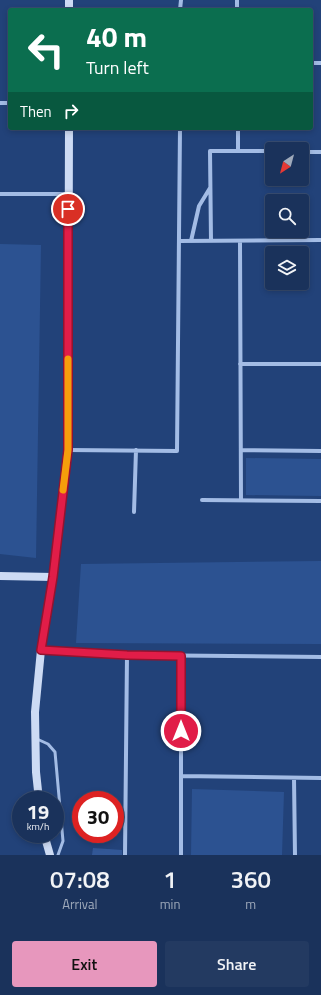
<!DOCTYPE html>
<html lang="en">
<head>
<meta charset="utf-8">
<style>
  :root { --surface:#1a325b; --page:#233a61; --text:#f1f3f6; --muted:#9faabb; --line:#384d71; --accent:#e797bd }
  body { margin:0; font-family:"Titillium Web",sans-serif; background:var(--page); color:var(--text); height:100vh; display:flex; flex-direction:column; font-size:15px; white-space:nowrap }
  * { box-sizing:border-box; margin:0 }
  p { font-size:13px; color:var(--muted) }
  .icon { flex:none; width:22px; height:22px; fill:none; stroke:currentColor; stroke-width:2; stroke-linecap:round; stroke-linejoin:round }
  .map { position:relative; height:855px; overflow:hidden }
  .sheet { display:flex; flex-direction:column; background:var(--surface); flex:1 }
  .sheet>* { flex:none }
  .guide { position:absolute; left:8px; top:8px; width:305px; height:122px; border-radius:4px; box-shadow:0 2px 6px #0003,0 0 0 1px var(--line); background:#0b6e4f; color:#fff; overflow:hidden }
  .needle { width:26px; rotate:216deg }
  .fabs { position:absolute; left:265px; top:142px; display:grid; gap:8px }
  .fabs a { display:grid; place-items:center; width:44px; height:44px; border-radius:4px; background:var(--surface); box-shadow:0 2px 6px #0003,0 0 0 1px var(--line); font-size:20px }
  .speed { position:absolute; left:12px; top:791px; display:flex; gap:8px; font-size:20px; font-weight:700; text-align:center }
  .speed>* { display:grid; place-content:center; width:52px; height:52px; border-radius:50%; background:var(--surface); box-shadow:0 2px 6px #0003,0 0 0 1px var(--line); line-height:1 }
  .speed small { font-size:10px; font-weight:400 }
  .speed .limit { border:6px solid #d22; background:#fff; color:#111 }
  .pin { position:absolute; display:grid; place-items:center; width:34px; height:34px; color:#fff; margin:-17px; border:2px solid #fff; border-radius:50%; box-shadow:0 1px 4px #0007 }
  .me { position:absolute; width:44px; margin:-22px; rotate:0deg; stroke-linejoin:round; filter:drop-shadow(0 0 3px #0008) }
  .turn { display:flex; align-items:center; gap:14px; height:84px; padding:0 12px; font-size:18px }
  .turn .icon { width:52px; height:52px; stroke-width:2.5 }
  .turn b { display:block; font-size:28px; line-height:34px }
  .then { display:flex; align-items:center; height:38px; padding:0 12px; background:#0003; gap:8px; font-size:15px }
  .eta { display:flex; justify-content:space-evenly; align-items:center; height:68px; text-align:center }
  .eta b { font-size:24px; font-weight:600; line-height:28px }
  .cta { display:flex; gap:8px; margin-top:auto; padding:8px 12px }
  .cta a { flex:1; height:46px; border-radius:4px; background:var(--accent); color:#111; font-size:16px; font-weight:600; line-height:46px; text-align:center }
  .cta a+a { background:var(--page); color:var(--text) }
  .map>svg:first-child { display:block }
  .green { fill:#2c5291 }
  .building { fill:#325796 }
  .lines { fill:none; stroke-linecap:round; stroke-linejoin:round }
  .lane { stroke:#a3bce5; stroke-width:3 }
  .street { stroke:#a3bce5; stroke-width:4 }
  .secondary { stroke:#cddbf4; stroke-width:8 }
  .route-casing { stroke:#92132f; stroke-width:10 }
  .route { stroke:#e11d48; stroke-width:7 }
  .slow { stroke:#f59e0b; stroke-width:7 }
</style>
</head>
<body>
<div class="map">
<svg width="321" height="855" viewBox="0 0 321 855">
  <rect width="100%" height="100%" fill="#224279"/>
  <path class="green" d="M0,244L41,245L36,558L0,554Z
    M246,458L321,459V496L246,495Z
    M321,561V644L76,643L81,564Z
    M192,789L284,792L282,855H191Z"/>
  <path class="building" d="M93,848L122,850V855H92Z"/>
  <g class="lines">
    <path class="lane" d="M37,739L48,744L55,752L63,841L58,855"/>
    <path class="street" d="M237,0V10
      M180,10L181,0
      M311,63H321
      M0,103H10
      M238,128V151
      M302,152H321
      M0,194H68
      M179,241L321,240
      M191,241L199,206L210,188
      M211,241L210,151H272
      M240,241L241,500
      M240,364H321
      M68,450L177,451L180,128
      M241,450L321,451
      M202,500L321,501
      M134,512L136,450
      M41,650L127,655L321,657
      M181,776L321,778
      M294,778L295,855
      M125,855L127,655
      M181,855V656"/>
    <path class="secondary" d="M69,10V0
      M0,576L53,577
      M39,800L36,772L35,712L41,650L53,577L68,450L69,128
      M44,834L50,855"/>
  </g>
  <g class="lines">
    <defs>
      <path id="route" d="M68,209V450L53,577L41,650L127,655L181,656V731"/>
    </defs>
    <use href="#route" class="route-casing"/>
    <use href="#route" class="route"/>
    <path class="slow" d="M63,490L68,450V359"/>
  </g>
</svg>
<div class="fabs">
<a><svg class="needle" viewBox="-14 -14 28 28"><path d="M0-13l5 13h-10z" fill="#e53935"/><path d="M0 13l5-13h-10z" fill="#9faabb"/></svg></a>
<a><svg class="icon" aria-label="search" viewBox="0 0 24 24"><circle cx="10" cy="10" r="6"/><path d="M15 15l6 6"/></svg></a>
<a><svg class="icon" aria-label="layers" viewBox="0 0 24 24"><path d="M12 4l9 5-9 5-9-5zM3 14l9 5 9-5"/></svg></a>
</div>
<div class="speed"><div>19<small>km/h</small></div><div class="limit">30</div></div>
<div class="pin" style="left:68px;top:209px;background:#d93025"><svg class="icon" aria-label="arrive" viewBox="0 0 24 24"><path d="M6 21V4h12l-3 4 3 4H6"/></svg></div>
<svg class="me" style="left:181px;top:731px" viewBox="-20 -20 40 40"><circle r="17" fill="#e11d48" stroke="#fff" stroke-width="3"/><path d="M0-11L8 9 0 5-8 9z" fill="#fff"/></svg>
<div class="guide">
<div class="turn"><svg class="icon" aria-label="left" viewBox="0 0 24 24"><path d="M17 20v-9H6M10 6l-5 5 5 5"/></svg><div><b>40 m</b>Turn left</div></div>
<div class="then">Then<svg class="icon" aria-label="right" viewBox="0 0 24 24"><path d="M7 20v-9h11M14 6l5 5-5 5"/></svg></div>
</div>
</div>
<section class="sheet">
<div class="eta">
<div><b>07:08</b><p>Arrival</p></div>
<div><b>1</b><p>min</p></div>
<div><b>360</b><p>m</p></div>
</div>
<div class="cta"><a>Exit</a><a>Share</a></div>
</section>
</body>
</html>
